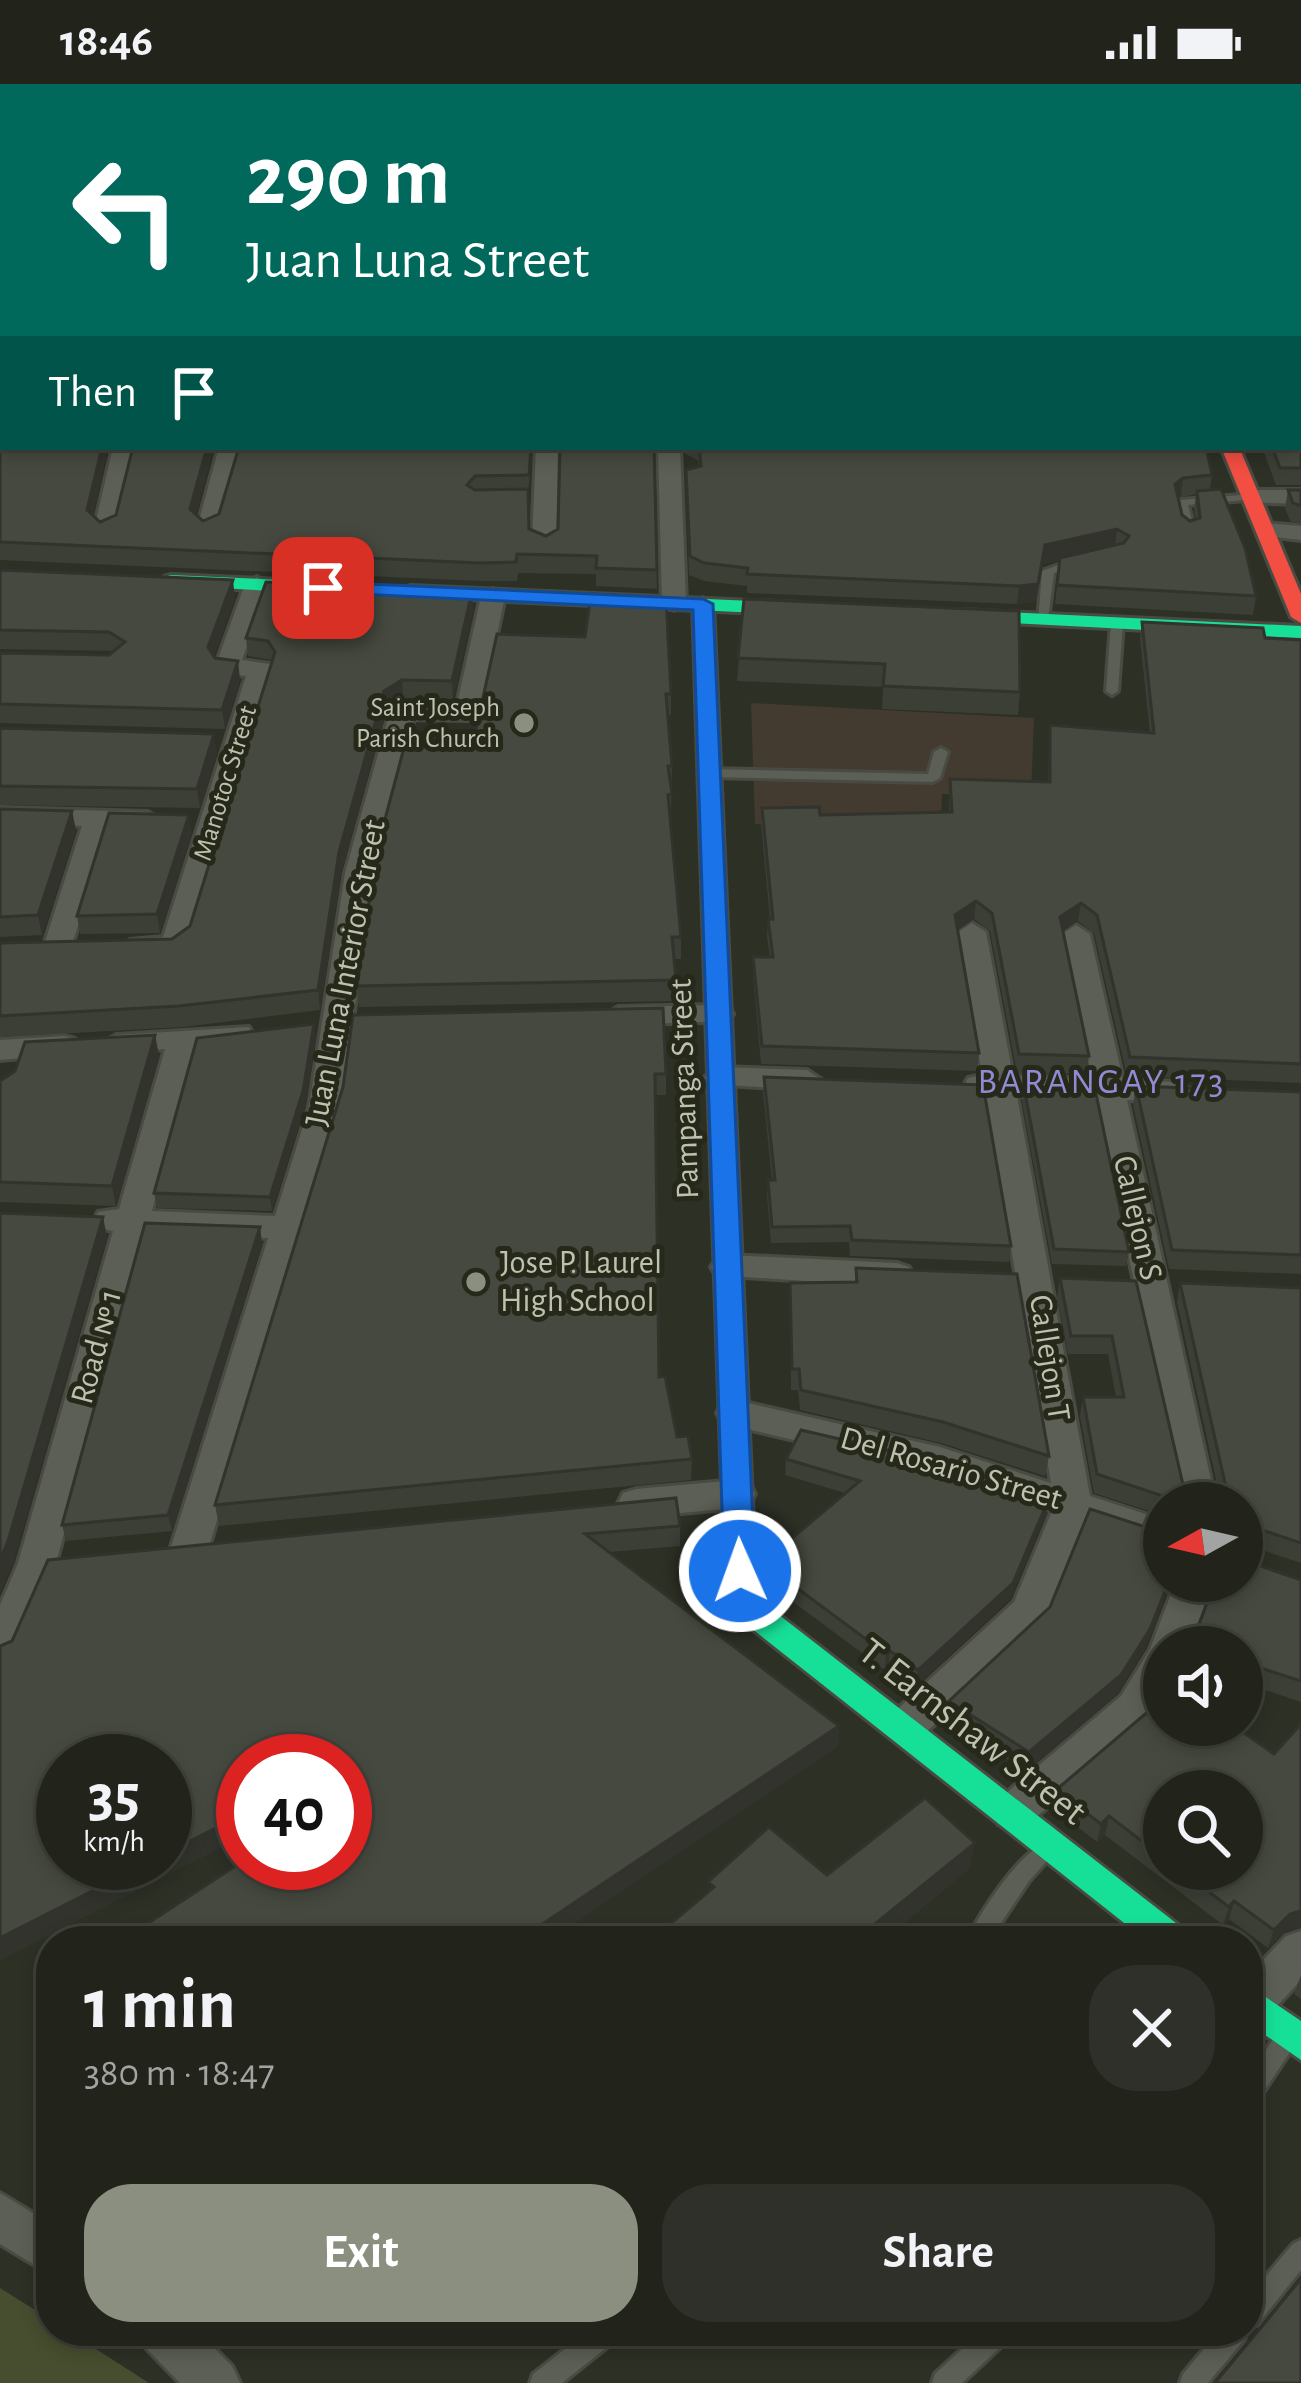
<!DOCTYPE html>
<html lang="en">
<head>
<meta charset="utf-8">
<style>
  :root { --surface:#22241c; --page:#2e3029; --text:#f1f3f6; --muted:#a2a4a3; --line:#3f413b; --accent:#8b8f7f }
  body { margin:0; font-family:"Alegreya Sans",sans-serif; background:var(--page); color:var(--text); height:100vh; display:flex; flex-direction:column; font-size:45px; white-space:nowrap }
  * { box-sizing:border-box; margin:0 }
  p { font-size:39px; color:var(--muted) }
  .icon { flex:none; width:66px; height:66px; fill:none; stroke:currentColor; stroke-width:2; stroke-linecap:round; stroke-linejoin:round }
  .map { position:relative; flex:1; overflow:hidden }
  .side { position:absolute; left:36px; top:1842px; width:1227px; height:420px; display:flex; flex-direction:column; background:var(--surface); border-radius:48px; box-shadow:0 6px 18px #0003,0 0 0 3px var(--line) }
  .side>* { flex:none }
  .guide { position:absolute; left:0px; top:0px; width:1302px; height:366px; box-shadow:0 6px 18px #0003,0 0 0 3px var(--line); background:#00695c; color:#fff; overflow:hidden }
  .needle { width:78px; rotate:262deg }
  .buttons { position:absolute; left:1143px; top:1398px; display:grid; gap:24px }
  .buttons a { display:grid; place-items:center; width:120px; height:120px; border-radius:50%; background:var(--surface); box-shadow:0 6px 18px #0003,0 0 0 3px var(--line); font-size:60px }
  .speed { position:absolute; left:36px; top:1650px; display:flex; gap:24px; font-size:60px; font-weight:700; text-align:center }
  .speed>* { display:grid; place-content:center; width:156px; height:156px; border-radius:50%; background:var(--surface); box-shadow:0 6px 18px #0003,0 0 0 3px var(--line); line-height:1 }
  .speed small { font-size:30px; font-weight:400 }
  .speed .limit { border:18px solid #d22; background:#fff; color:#111 }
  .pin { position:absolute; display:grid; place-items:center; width:102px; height:102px; color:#fff; margin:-51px; border-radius:24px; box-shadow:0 6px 18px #0006 }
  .me { position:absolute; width:132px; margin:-66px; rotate:358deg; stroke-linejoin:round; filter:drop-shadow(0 0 9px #0008) }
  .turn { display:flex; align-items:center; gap:42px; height:252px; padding:0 48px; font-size:54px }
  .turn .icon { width:156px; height:156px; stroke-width:2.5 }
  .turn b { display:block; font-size:84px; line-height:102px }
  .then { display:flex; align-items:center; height:114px; padding:0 48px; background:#0003; gap:24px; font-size:45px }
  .round { display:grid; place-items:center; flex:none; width:126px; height:126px; border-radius:48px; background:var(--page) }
  .headline { display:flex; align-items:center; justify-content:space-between; height:204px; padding:0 48px }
  h1 { font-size:72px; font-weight:700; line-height:90px }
  .cta { display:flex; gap:24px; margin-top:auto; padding:24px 48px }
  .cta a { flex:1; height:138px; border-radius:48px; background:var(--accent); color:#fff; font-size:48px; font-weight:700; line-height:138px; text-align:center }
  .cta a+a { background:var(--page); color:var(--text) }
  .status { display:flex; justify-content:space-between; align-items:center; height:84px; padding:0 60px; background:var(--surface); direction:ltr }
  .status svg { height:33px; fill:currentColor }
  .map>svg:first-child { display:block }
  .green { fill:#433a30 }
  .water { fill:#474e2f }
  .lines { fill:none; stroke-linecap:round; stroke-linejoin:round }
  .lane-casing { stroke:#494b43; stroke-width:6 }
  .street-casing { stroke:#494b43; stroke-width:6 }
  .fast-casing { stroke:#494b43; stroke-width:6 }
  .slow-casing { stroke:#494b43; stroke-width:6 }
  .jam-casing { stroke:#494b43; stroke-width:6 }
  .lane { fill:#5c5f55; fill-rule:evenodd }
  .street { fill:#5c5f55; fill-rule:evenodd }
  .fast { fill:#16e098; fill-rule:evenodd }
  .slow { fill:#ffcf43; fill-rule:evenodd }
  .jam { fill:#f24e42; fill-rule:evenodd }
  .wall { fill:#3c3f36; fill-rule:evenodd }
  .shaded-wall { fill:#31332c }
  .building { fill:#46493f; stroke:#31332c; stroke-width:3 }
  .route { fill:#1a73e8; stroke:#114b97; stroke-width:3 }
  .poi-dot { fill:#8b8f7f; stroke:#26291a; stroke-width:4.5 }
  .labels { text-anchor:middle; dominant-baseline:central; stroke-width:10; stroke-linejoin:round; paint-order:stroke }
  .far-poi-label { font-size:27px; fill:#bdc2af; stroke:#26291a; text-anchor:end }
  .far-street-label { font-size:27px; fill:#bdc2af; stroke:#26291a }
  .street-label { font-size:33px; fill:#bdc2af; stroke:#26291a }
  .poi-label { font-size:33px; fill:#bdc2af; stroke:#26291a; text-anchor:start }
  .neighbourhood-label { font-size:36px; letter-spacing:3px; fill:#918bd6; stroke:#26291a }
  .near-street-label { font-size:39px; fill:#bdc2af; stroke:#26291a }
</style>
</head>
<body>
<div class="status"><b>18:46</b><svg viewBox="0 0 49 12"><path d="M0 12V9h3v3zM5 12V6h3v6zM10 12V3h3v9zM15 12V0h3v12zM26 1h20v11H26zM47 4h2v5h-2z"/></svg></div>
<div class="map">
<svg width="1301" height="2299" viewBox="0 0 1301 2299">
  <rect width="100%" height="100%" fill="#2d3025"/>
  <path class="green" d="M751,619L1034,634L1031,711L942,710L941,741L755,740Z"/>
  <path class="water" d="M0,2204L51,2236V2247H68L149,2299H0Z"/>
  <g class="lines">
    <defs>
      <path id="lane" d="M1252,410L1258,413L1256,415L1188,421L1195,448L1189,451L1183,448L1175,421L1181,416Z
        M1081,473L1085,475V479L1054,489L1048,535L1046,538H1038L1042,487Z
        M1117,535L1123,539L1118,607L1112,611L1106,607L1111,539Z
        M941,664L948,668L940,694L933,698L710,693L703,689L710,685L928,690L934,668Z
        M1045,1759L1052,1762L1055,1768L1029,1797L989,1857H966C981,1828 1016,1772 1045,1759Z
        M1286,1945L1294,1948L1297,1955L1294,1962L1256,2019L1248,2023V1993L1278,1948Z
        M1301,2156V2186L1257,2241L1248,2244V2213L1293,2160Z
        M588,2247H619L616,2256L562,2299H530L533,2290Z
        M981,2247H1011L1008,2256L962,2299H932L935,2290Z
        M1219,2247H1247L1244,2256L1208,2299H1180L1183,2290Z"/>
      <path id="street" d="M1299,62H1301V72H1299Z
        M1299,112H1301V122H1299Z
        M113,363H135L116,445L105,452L94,445Z
        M219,363H241L219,444L208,451L197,444Z
        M536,363H558L556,459L544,466L532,459Z
        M658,363H680L686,519L674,526L662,519Z
        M1252,406H1301V420L1244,418V408Z
        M1265,439L1301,442V456L1257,451V441Z
        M257,493L269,500L242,576L270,580L273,585L189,861L175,870L130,868L126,862L130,856L163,853L246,592L218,588L215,583L245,500Z
        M493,505L505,512L481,628L468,636L414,635L373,789L341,1023L209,1463L203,1473L190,1478L177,1473L171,1463L268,1154L146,1149L56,1479L14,1576L0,1581V1521L18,1479L113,1147L98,1144L94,1136L98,1128L119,1125L165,965L116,969L101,960L116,951L249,943L253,950L249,957L196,963L152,1127L275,1132L309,1023L345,789L390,627L403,619L457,620L481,512Z
        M0,724L148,728L162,736L148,744L109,743L71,864L57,873L43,864L82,742L0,740Z
        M972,839L986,848L1013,992L1092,995L1062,850L1076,841L1090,850L1123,996L1179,998L1194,1008L1179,1018L1127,1016L1216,1419H1180L1096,1015L1017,1012L1090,1412L1164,1436V1464L1084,1438L1044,1538L919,1655L905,1660L891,1655L885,1643L891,1631L1014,1518L1052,1427L937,1390L735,1342L722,1338L717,1329L722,1320L735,1316L940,1363L1051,1399L985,1011L968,1008L964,1001L968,994L982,991L958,848Z
        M718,921L729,923L733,930L729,937L618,941L603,932L618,923Z
        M64,952L75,955L79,962L75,969L0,976V956Z
        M720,983L807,986L822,996L807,1006L709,1000L705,993Z
        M728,1171L897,1179L909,1183L914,1191L909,1199L897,1203L716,1191L711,1183L716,1175Z
        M737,1396L750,1400L755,1410L750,1420L737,1424L636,1433L623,1429L618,1419L623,1409L636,1405Z
        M1176,1497H1214L1188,1563H1164V1610L1149,1636L1028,1740L1013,1746L998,1740L992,1728L998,1716L1121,1612L1150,1565Z
        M1301,1847V1896L1267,1933L1248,1938V1892L1286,1852Z
        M0,2109L51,2140V2191L0,2160Z
        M139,2247H198L232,2282L240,2299H180L146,2264Z"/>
      <path id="fast" d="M1299,20H1301V30H1299Z
        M1299,131H1301V141H1299Z
        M0,144H3V154H0Z
        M171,491L327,498L337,504L327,510L164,501V493Z
        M411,502L801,519L811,525L801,531L404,512V504Z
        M962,526L1301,542V554L955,536L952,532Z
        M722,1014L735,1022L755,1487L774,1527L1185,1846L1191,1857H1147L751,1544L725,1487L709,1022Z
        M1248,1901L1301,1937V1976L1248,1939Z"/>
      <path id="slow" d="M703,514L713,520L735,1022L722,1030L709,1022L693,520Z"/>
      <path id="jam" d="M1221,363H1239L1301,510V539L1291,533Z"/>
    </defs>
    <use href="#lane" class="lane-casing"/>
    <use href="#street" class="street-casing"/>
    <use href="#fast" class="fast-casing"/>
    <use href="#slow" class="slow-casing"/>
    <use href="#jam" class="jam-casing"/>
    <use href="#lane" class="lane"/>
    <use href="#street" class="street"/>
    <use href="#fast" class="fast"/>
    <use href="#slow" class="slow"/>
    <use href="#jam" class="jam"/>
  </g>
  <path class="wall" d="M4,0H1301V10H1299V3H3V118L2,107L0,108V1Z
    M0,180H3V274L0,272Z
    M1301,211V401H1276L1262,363H1299Z
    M0,274L108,363L93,431L100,438L196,430L203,437L219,430L239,363H533L528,409L529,445L546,452L558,445L654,363L657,505L596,502V490L518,489L517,497H481L0,476Z
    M682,363H1206L1212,391L1210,406L1256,512L1253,531L1055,520L1060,476L1043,480L1036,518L1017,520L747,509V502L704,497L689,491L686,404L699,383L698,376L685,370ZM1196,410L1194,425L1195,435L1190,437L1182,431L1178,414Z
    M1288,406L1301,422V440L1290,437L1285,424Z
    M0,486L235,515L214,572L240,596L225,645L0,639V569L109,571L113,567L0,565Z
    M744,515L1020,608L1018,631L882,625L883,603L737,597Z
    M473,525L453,615L403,614L386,626L341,788L320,926L183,943L0,953V858L172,855L190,842L272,578L271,576L248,572L246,554Z
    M1142,538L1265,554L1301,556V999L1127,992L1094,849L1078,837L1063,847L1089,972L1086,990L1017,989L990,847L974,835L958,846L979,969L977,987L761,980L753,891V873H770L767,853L768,835H770L761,741L762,724L820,731L949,728L950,695L1048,698L1050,641L1150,649L1140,555Z
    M497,550L671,610V631H667L672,682L671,731H670L681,853V875H674L676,917L359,923L357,902L473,659Z
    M0,644L217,669L200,724L0,721Z
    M0,725L76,746L42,851L0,853Z
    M192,749L160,849L80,850L77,832Z
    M314,940L316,954L305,1022L272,1127L157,1124L154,1109Z
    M159,971L116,1122L0,1118V997Z
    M666,990V1011H655L659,1293L677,1353L692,1375L691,1396L219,1442L215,1421L343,1003Z
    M764,993L1011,1162L1009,1178L850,1172L849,1158L771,1159L767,1112L768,1096H772L763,1009Z
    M1136,1002L1301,1008V1190L1169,1185L1133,1021Z
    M1024,1003L1129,1168L1126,1182L1052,1180L1022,1018Z
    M262,1159L172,1447L66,1457L62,1441Z
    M856,1184L1049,1372L1045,1392L941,1359L800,1326L798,1306H791L790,1199L855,1198Z
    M1060,1194L1136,1197L1184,1405H1218L1177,1218L1180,1199L1301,1204V1479L1244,1460L1243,1476L1301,1496V1618L1242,1598V1563H1170L1173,1549L1197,1546L1242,1419H1164V1432L1094,1409L1080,1332L1083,1313H1116L1108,1270H1068L1057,1213Z
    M786,1375L1049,1414L1046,1430L1010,1515L916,1602L888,1583L885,1586L781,1509L771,1487L772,1471L845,1409L785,1391Z
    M680,1442V1462L609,1468L839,1642L838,1663L345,1779L243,1677V1752L0,1876L12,1557L48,1476Z
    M1146,1563L1118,1609L1026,1687L946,1636L949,1617Z
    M1157,1620L1285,1848L1268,1864L1229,1835L1223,1841L1105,1751L1097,1758L1053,1724L1056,1706ZM1164,1707L1242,1785H1164Z
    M1301,1891V1915L1294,1910Z
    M51,1902V1941L44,1930L37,1911Z"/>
  <path class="shaded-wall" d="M102,363H108L90,444L87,426Z
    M207,363H214L193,443L190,425Z
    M1183,394L1181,412L1172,418L1175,400Z
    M1117,445L1115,463L1043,480L1036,518L1017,520L1019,502L1045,461Z
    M233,496L235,515L211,581L208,563Z
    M472,507L473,525L453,615L452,597Z
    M238,577L240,596L225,645L222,626Z
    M402,596L403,614L386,626L341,788L320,926L318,906L339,768L384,607Z
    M214,650L217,669L200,724L197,705Z
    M72,727L76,746L42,851L38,831Z
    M189,731L192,749L160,849L157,830Z
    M976,817L974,835L954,849L955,831Z
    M1081,819L1078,837L1058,851L1060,833Z
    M314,940L316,954L305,1022L272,1127L270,1113Z
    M155,951L159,971L116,1122L112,1102Z
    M103,1133L107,1153L14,1478L0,1510V1476Z
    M260,1143L262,1159L172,1447L168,1431Z
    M1049,1414L1046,1430L1010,1515L916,1602L918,1586Z
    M1169,1497H1172L1146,1563L1118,1609L1026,1687L1029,1668Z
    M890,1567L888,1583L885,1586L886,1570Z
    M839,1642L838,1663L548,1857H517Z
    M243,1730V1752L0,1876V1854L147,1779H165V1770Z
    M1109,1732L1105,1751L1097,1758L1101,1740Z
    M975,1759L970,1785L883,1857H854Z
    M1234,1817L1229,1835L1223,1841L1229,1823Z
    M1301,1827V1844L1285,1848L1268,1864L1274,1846L1290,1830Z"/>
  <path class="building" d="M4,0H1153L1154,3H3V94L0,91V1Z
    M0,180H3V218L0,207Z
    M1299,211H1301V384H1280L1272,363H1299Z
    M3,224V259L0,257V225Z
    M0,274L3,275V324L0,325Z
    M3,326V363H102L87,426L100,438L116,431L133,363H207L190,425L203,437L219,430L239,363H531L529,391L475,392L467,401L475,406L528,405L529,445L546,452L558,445L560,363H654L657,486L596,484L597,472L517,470L516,478L480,479L0,458V346Z
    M699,363H1206L1212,391L1183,394L1175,400L1182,431L1190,437L1200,434L1197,407L1221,405L1245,464L1256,512L1057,501L1060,474L1124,459L1129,452L1117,445L1045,461L1038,500L1019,502L747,490L748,484L704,479L690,472L686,386L701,382Z
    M1288,406H1301V422L1293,419Z
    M0,486L233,496L208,563L215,574L238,577L222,626L0,620V569L109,571L125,558L109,548L0,546Z
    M266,498L472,507L452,597L402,596L384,607L339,768L318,906L179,922L0,932V859L172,855L190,842L275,568L268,557L246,554Z
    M591,510L666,514L671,610H666L672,682H668L672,710L668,711L681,853H672L676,896L357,902L376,769L405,660L473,659L497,550L585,553Z
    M744,515L1019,527L1020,608L883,602L885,580L738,574Z
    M1142,538L1263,544L1265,554L1301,556V980L1130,973L1097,831L1081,819L1060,833L1089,972L1019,970L992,829L976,817L955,831L979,969L762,962L753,873H773L768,835H773L762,724L819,723L820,731L952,728L950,695L1050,698V641L1154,649Z
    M0,644L214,650L197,705L0,702Z
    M0,725L72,727L38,831L0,833Z
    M109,729L189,731L157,830L77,832Z
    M663,924L666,990H655L659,1293L665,1292L677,1353L688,1352L692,1375L215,1421L343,1003L353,931Z
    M314,940L303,1007L270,1113L154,1109L197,954Z
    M155,951L112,1102L0,1098V997L15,987L25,958Z
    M764,993L983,1001L1011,1162L852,1156L850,1142L772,1143L768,1096H775Z
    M1136,1002L1301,1008V1171L1172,1166Z
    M1024,1003L1095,1005L1129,1168L1054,1165Z
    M0,1129L103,1133L8,1457L0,1476Z
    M145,1139L260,1143L168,1431L62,1441Z
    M856,1184L1017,1190L1049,1372L943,1338L801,1306L799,1285H792L790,1199L857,1198Z
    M1060,1194L1136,1197L1184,1405H1220L1225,1399L1180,1199L1301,1204V1459L1244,1440L1243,1476L1301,1496V1597L1242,1578V1563H1173V1549L1197,1546L1215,1497H1242V1419H1172V1415L1097,1390L1083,1313H1124L1112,1252H1071Z
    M801,1346L938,1378L1049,1414L1013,1499L918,1586L890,1567L886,1570L782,1493L772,1471L860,1397L786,1375Z
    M676,1414L680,1442L585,1450L839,1642L517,1857H121L243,1777V1779H345V1677H243V1730L165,1770V1677H63V1779H147L0,1854V1562L12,1557L48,1476Z
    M1090,1425L1164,1449V1497H1169L1150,1545L1121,1591L1029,1668L949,1617L1050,1523Z
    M1164,1607V1641H1233L1274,1670L1301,1640V1827L1290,1830L1274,1846L1234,1817L1229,1823L1178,1785H1242V1707H1164V1774L1109,1732L1101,1740L1056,1706L1157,1620Z
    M925,1714L975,1759L854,1857H650L714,1803L708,1798L769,1743L827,1791Z
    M51,1902V1930L37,1911Z
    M1301,2195V2299H1215Z"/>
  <path class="route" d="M323,498L703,515L713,520L755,1487L751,1496H729L724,1487L693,526L316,508V500Z"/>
  <g class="poi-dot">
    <circle cx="524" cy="639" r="12"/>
    <circle cx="476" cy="1198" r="12"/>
  </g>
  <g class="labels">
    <g class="far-poi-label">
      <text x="500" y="623">Saint Joseph<tspan x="500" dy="31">Parish Church</tspan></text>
    </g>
    <g class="far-street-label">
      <text transform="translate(225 699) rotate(-73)">Manotoc Street</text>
    </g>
    <g class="street-label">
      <text transform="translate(346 889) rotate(-79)">Juan Luna Interior Street</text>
      <text transform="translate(685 1005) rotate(-92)">Pampanga Street</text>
      <text transform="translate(1137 1134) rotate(77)">Callejon S</text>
      <text transform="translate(97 1263) rotate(-75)">Road № 1</text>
      <text transform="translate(1049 1274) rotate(81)">Callejon T</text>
      <text transform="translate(951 1385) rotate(16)">Del Rosario Street</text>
    </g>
    <g class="poi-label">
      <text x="500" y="1179">Jose P. Laurel<tspan x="500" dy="38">High School</tspan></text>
    </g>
    <g class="neighbourhood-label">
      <text x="1102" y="998">BARANGAY 173</text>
    </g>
    <g class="near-street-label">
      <text transform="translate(972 1648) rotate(38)">T. Earnshaw Street</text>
    </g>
  </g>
</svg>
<div class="buttons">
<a><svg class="needle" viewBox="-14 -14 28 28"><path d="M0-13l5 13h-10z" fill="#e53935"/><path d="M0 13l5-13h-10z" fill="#a2a4a3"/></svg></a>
<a><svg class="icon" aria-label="sound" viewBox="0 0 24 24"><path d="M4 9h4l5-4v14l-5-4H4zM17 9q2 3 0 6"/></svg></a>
<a><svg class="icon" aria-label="search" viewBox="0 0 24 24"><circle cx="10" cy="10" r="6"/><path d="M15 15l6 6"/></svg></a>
</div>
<div class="speed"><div>35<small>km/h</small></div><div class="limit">40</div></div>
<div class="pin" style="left:323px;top:504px;background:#d93025"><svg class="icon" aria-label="arrive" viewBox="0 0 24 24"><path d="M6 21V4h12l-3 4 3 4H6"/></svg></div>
<svg class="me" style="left:740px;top:1487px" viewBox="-20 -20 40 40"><circle r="17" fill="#1a73e8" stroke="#fff" stroke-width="3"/><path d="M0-11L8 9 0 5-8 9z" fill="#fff"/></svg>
<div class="guide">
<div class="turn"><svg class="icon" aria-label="left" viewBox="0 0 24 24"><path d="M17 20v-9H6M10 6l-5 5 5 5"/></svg><div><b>290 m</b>Juan Luna Street</div></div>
<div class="then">Then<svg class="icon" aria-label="arrive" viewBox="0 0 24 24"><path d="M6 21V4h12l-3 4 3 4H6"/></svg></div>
</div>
<section class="side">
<div class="headline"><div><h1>1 min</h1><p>380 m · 18:47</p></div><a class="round"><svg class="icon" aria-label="close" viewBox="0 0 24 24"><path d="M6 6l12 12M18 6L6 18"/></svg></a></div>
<div class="cta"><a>Exit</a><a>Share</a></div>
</section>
</div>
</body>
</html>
